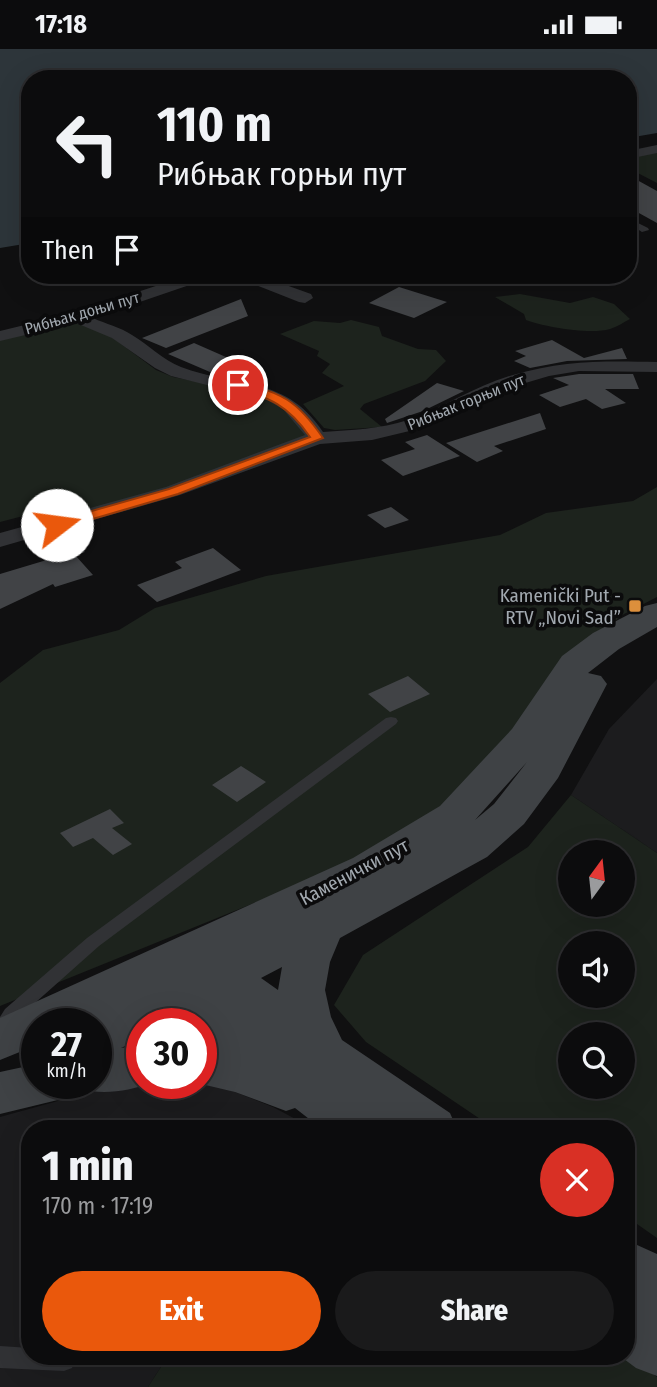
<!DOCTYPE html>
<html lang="en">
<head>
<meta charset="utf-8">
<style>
  :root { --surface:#0c0c0d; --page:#1a1a1b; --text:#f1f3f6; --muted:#9a9b9d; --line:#2c2c2e; --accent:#ea580c }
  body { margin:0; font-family:"Fira Sans Condensed",sans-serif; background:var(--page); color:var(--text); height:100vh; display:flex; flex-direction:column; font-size:26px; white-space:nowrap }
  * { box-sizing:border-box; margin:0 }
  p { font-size:23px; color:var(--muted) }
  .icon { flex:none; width:38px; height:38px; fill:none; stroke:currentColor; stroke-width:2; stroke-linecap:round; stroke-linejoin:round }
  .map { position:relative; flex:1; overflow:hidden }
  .side { position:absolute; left:21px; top:1071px; width:614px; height:245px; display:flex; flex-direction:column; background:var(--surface); border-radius:28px; box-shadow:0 7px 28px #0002,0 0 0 2px var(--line) }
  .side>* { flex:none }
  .guide { position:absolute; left:21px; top:21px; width:616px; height:214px; border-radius:28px; box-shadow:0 7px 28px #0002,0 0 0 2px var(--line); background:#0c0c0d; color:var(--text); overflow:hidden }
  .needle { width:46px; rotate:15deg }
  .buttons { position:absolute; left:558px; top:791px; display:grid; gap:14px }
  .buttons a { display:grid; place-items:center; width:77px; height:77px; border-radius:50%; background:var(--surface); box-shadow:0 7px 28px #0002,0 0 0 2px var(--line); font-size:35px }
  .speed { position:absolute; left:21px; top:959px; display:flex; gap:14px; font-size:35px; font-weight:700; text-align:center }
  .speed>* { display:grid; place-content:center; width:91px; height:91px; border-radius:50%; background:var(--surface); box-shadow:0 7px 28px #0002,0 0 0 2px var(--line); line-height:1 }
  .speed small { font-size:18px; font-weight:400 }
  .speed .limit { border:10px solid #d22; background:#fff; color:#111 }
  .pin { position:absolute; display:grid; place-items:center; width:60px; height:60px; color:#fff; margin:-30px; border:4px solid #fff; border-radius:50%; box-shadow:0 2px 7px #0007 }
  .me { position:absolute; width:77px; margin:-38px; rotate:75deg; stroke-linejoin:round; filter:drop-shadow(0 0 5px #0008) }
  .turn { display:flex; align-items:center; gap:24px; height:147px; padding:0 21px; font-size:32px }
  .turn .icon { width:91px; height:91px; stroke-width:2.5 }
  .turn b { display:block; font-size:49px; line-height:60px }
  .then { display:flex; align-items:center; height:66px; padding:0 21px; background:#0003; gap:14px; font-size:26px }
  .round { display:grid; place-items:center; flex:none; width:74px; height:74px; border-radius:37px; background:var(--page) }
  .head { display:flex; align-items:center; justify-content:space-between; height:119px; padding:0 21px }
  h1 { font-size:42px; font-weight:800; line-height:52px }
  .cta { display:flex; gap:14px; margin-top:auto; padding:14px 21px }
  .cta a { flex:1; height:80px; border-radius:42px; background:var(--accent); color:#fff; font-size:28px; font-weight:800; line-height:80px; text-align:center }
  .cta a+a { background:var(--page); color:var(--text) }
  .status { display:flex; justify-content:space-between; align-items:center; height:49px; padding:0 35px; background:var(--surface); direction:ltr }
  .status svg { height:19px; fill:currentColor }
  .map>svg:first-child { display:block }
  .built { fill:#1c1c1e }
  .green { fill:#1d231d; fill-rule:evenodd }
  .water { fill:#2d353a }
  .building { fill:#414346 }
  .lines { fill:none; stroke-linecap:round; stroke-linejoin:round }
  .lane { fill:#313235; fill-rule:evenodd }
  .street { fill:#313235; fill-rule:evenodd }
  .secondary { fill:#3f4245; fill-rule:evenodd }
  .route { fill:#ea580c; stroke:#983908; stroke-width:2 }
  .poi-dot { fill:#dc8f3c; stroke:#0b0b0c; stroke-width:2.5 }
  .labels { text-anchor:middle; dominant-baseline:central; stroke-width:7; stroke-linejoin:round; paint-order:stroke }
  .far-street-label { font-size:16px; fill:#a2a9b0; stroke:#0b0b0c }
  .poi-label { font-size:19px; fill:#a2a9b0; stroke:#0b0b0c; text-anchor:end }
  .street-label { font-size:19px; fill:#a2a9b0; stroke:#0b0b0c }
</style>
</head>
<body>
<div class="status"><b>17:18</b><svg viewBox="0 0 49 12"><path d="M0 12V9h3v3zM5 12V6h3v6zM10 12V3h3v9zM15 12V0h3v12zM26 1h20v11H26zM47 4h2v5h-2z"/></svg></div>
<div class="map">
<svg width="657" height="1338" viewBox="0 0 657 1338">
  <rect width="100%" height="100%" fill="#101011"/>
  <path class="built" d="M657,630V804L571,746L609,680Z
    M123,1034H201L230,1041L273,1058L314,1080H30V1307H168L148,1338H0V1068Z"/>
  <path class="green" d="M657,102V134L628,119V108Z
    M520,245L570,254L593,248L614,255L630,270C624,273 617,278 610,280C590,286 545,278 526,271L524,265L495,248Z
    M351,271L379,278L382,287L418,300L436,301L446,312L425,332L364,355L360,360L382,378L335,381L324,379L303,355L344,337L322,324L330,315L317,307L319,302L280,285L314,272L340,274Z
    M73,273L109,286L156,321L173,328L255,344L282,356L309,388L174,438L37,478L27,466L0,473V290Z
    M657,438V548L624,565L590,591L489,727L375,805L0,957V634L43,601L119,581L155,559L266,527L500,486L546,464L633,452Z
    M571,746L657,804V1189L627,1168L626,1080H495L366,993L334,956L363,906L528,798ZM570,803H623V856H570ZM570,894H623V947H570ZM570,985H623V1038H570Z
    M627,1305L657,1328V1338H148L168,1307H626Z"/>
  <path class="water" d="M0,0H657V84L628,89V30H30V194L0,199Z"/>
  <path class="building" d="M628,126L657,142V174L628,158Z
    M399,238L447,253L414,269L369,254Z
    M241,250L248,267L166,299L142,289Z
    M552,291L584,309L622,299L627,310L567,312L530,319L514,312L526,307L515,302Z
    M194,294L235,312L210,323L168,305Z
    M579,325H633L639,340H605L626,354L602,360L586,350L560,358L539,346L569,336L553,329Z
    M437,334L464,342L423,362L387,374L385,370Z
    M540,364L546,380L494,397L503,402L477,413L446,394Z
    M427,386L460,407L403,427L381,411L415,400L405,393Z
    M391,458L409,471L385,479L367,466Z
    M71,487L85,503L75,506L93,526L55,538L53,535L0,560V525L50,510L38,497Z
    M213,499L241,521L157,553L137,536L182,519L175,513Z
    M408,627L430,645L390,663L368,645Z
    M241,717L266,733L237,753L212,736Z
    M110,760L124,774L112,779L132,795L113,806L93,789L73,798L60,784Z"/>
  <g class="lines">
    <path class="lane" d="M628,169L648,179L649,181L642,183L628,174Z
      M391,668L396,669L398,672L396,675L99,897L17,970L6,989L0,991V968L5,960L87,889L386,669Z
      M0,1297L30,1299V1307H73L75,1311L72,1319L64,1322L0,1319Z"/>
    <path class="street" d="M657,96V104L628,110V102Z
      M189,226H212L210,229L93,269C106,275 120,278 132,286C149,296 163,311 181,318C237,339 285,326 323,383C351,381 380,380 408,371C444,359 476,336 513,326C564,311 604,312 657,313V323L579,322L549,327L522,335L422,379L372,391L320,395L180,446L0,498V484L166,438L305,386L283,360L267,351L171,327L155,319L112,289L76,274L0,292V282L74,264Z
      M236,226H258L311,245L313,249L305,254L299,253L238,229Z"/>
    <path class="secondary" d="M657,554V578L619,600L588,624L601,627L607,635L558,729L524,775L487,808L340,889L330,913L325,941L331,968L342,991L450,1064L457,1080L387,1078L388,1080H322L295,1059L286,1062L235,1043L197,1034H201V994L210,996L201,990V975H183L178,971L170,975H142V989L121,999L142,996V1034H152C128,1042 102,1047 78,1039L76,1034H96V975H37V996L0,1011V969L353,809L440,757L512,680L562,607L593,584L645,557ZM527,713L494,755L475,771ZM282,918L278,941L261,929Z
      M37,1015V1034H73L66,1049L0,1065V1023Z
      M626,1191L657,1205V1327L636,1319L620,1307H626Z"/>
  </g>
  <path class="route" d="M238,332C282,344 297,351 323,389L178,445L62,479H53V473L169,440L310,388C288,356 270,349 234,338L232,336Z"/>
  <rect class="poi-dot" x="628" y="550" width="14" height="14" rx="3.5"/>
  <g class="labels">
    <g class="far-street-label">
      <text transform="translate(82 264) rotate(-16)">Рибњак доњи пут</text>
      <text transform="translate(466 353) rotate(-22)">Рибњак горњи пут</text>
    </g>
    <g class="poi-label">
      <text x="621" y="546">Kamenički Put -<tspan x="621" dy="22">RTV „Novi Sad”</tspan></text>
    </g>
    <g class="street-label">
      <text transform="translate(354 823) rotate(-28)">Каменички пут</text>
    </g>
  </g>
</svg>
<div class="buttons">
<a><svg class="needle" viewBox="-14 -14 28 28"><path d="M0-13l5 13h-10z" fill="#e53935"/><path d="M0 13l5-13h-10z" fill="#9a9b9d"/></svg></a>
<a><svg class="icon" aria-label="sound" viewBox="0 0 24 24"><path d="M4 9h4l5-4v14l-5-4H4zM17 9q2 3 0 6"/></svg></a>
<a><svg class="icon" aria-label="search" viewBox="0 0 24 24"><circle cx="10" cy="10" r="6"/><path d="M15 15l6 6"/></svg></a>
</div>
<div class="speed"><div>27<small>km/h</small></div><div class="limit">30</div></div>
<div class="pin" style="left:238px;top:336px;background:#d93025"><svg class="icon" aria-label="arrive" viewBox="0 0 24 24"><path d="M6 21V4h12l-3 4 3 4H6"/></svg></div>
<svg class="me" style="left:57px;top:476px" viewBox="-20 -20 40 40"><circle r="19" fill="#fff"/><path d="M0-13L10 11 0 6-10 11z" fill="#ea580c"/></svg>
<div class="guide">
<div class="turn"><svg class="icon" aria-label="left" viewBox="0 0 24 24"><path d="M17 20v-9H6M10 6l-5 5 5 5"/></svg><div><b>110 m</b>Рибњак горњи пут</div></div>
<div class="then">Then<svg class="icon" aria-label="arrive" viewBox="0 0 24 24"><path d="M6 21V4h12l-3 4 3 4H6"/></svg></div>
</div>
<section class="side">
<div class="head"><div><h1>1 min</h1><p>170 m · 17:19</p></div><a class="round" style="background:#d93025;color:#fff"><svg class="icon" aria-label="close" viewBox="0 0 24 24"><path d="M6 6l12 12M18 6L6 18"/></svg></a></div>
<div class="cta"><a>Exit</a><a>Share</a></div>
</section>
</div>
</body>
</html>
